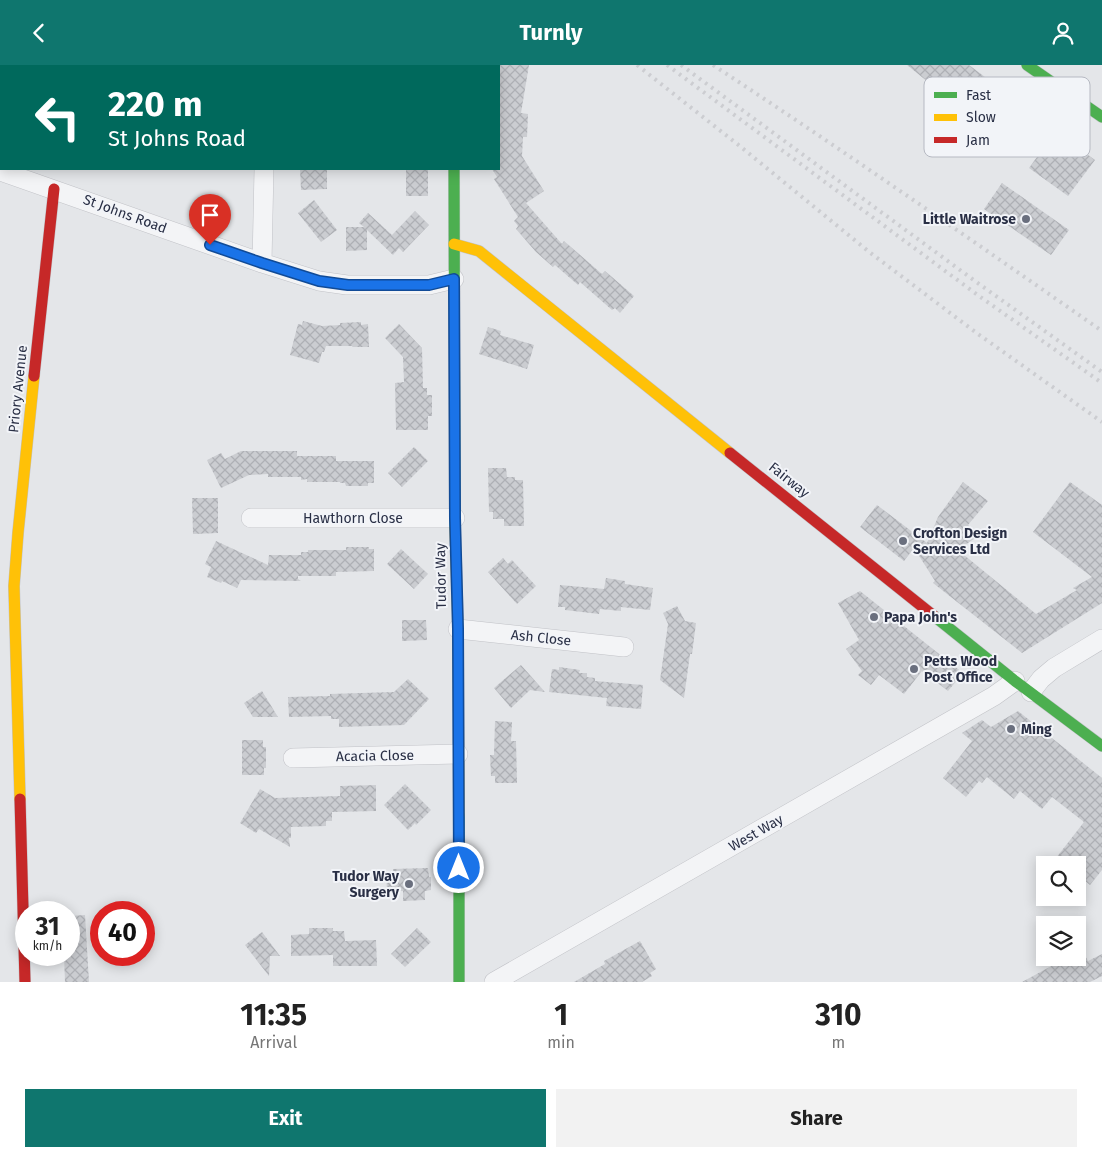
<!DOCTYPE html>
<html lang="en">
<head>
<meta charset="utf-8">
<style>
  :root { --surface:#fff; --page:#f2f2f2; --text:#222; --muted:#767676; --accent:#0f766e }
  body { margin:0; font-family:"Fira Sans",sans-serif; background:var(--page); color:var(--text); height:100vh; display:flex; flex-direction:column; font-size:19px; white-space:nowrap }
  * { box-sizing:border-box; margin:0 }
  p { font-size:16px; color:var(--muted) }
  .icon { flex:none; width:28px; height:28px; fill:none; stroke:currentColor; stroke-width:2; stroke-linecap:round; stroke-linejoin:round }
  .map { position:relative; height:917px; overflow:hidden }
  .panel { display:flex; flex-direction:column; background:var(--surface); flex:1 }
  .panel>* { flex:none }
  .guide { position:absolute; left:0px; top:0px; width:500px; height:105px; box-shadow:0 2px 12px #0003; background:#00695c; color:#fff; overflow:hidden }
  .tools { position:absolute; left:1036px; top:791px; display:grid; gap:10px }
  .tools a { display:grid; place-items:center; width:50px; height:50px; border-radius:0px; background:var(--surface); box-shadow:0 2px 12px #0003; font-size:25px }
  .speed { position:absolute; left:15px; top:836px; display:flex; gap:10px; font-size:25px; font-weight:700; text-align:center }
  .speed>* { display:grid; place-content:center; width:65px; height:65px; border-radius:50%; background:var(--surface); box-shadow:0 2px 12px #0003; line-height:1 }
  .speed small { font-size:12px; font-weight:400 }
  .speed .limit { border:8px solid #d22; background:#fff; color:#111 }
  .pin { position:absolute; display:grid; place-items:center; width:42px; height:42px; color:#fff; margin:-51px -21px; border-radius:50% 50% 50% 0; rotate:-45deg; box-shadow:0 0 5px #0007 }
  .pin .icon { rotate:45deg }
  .me { position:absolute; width:55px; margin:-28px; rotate:0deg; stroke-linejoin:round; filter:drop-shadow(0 0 4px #0008) }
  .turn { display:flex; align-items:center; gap:18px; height:105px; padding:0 25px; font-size:22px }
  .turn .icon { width:65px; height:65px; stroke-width:2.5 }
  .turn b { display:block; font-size:35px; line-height:42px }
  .eta { display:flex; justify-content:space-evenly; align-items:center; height:85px; text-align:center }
  .eta b { font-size:30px; font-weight:700; line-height:35px }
  .action { display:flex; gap:10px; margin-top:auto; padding:10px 25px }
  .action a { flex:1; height:58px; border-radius:0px; background:var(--accent); color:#fff; font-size:20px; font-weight:700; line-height:58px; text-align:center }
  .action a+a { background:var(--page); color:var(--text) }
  header { display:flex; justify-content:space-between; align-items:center; height:65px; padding:0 25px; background:var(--accent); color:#fff; font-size:22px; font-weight:700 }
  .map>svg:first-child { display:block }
  .building { fill:url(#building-cross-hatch) }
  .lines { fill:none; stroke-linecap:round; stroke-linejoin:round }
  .street-casing { stroke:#c1c2c7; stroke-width:20 }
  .fast-casing { stroke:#c1c2c7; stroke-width:12 }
  .slow-casing { stroke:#c1c2c7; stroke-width:12 }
  .jam-casing { stroke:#c1c2c7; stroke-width:12 }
  .street { stroke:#f3f4f6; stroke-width:19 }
  .fast { stroke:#4caf50; stroke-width:11 }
  .slow { stroke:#ffc107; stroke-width:11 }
  .jam { stroke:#c62828; stroke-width:11 }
  .rail { stroke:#cccdd1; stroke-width:4; stroke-dasharray:2.5 5; stroke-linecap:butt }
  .route-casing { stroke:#114b97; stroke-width:12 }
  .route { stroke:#1a73e8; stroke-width:9 }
  .poi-dot { fill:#6a6f7e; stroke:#f2f4f8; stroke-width:2 }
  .labels { text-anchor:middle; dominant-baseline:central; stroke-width:4; stroke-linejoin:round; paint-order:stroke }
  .street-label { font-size:14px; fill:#292f45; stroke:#f2f4f8 }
  .poi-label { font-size:14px; font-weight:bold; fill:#292f45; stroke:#f2f4f8; text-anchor:start }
  .key { fill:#f2f4f8; stroke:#b6b9c2; stroke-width:1 }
  .key-label { font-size:14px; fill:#292f45 }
</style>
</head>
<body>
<header><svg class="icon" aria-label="back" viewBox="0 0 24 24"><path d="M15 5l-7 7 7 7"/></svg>Turnly<svg class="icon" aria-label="person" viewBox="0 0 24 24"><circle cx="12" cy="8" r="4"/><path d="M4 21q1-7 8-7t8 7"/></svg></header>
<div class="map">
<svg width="1102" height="917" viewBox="0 0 1102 917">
  <defs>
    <pattern id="building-cross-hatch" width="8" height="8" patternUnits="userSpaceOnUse" patternTransform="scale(1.25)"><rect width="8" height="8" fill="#cbcdd1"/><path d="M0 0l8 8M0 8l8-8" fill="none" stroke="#aeb0b5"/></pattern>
  </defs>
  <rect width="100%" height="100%" fill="#e4e6e9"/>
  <path class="building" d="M499,0H529L521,48L528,49L527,72H523L522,91L544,126L526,138L562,179L564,176L602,209L605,206L634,231L620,248L615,243L612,245L580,217L578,220L555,200L553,202L536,187L516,164L518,161L514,156L518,152L494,114L497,112L492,104H499V48L500,26H499Z
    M907,0H969L1013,33L1014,31L1034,46L1031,51L1054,69L1056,66L1095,95L1068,131L1029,103L1042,85L1015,66L1010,73L981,53L978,57L931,23L933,21Z
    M300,104H327V124L301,125Z
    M406,104H428V131H406Z
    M1002,118L1069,165L1051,190L984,144Z
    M314,135L337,165L321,177L298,148Z
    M415,146L429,160L403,187L399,183L393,190L367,165V185L346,186V162H364L359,158L368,148L392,170Z
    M303,256L322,261L340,260V258L361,257V260L368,259L369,282H352L353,281H326L324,287H322L319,298L290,290L298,259L302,260Z
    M399,259L422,283L423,323H427V330H432V351H428V365H396L395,318L404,317L403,292L385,273Z
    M488,262L501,266L500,270L534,280L527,304L479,289Z
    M414,382L428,396L402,422L388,408Z
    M241,386H297V391H336V396H374V418H368V421H346L345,418H340V417H307V414L301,415V412H268V409L249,410L221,423L207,395L221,388L225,394Z
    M488,403H506L507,412H515V415H523L524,461H504V454H493V447H489Z
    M963,417L988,436L968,460L978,471L958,485L1036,549L1077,525L1073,523L1092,512L1033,467L1070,417L1102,440V538L1022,588L933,518L935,516L914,483L904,496L860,462L877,440L927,478L938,452Z
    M192,433H218V468L193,469Z
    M216,476L268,500L269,490H301V487H308V485H346V482H369V484H374V506L336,507V511H298V514L301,516L241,515L237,523L222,516L221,518L207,512L211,502L205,499Z
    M401,484L428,509L414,524L387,499Z
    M503,493L508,499L512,495L536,521L517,539L488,507Z
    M606,513L625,516V519L653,523L650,545L621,542V546L600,544L599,549L565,545V542H558L560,520L604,524Z
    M860,526L963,608L948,626L922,606L904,629L879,610L871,620L858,610L862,606L846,584L859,575L838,538Z
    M677,541L685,556L696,558L692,589H690L684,633L660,615L668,559L663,548Z
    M402,555H426L427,575L402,576Z
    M521,600L545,627L530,625L511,643L494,623Z
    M559,602L580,605L579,608H587V612L595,613V616L643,620L641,644L606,641L607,633L549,627L552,604L559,605Z
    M408,614L429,634L404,660L339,662V654H331V651L289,652L288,632L330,631V629L394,627Z
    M262,626L278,652H253L244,638Z
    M1018,646L1102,713V805L1090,820L1078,810V800H1065L1056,793L1084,757L1052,732L1042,744L1020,726L1014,734L987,712L982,718L979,716L966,732L943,713L972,676L962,668L982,655L991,662Z
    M495,656L512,657L511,676H516L517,718H495V711H491L490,690H494Z
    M242,675H263V682H266V703H264V710H242Z
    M405,719L431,745L416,760L415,758L408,765L384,740Z
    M376,720V746L332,747V756H326V761L291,762V773H289L290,782L259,764L256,768L240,758L260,724L275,733L340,731V721Z
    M428,803L429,812H431V825L425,826V835L403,836V826L387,827L386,806H393V804Z
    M85,850L89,917H65L64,890H69V851Z
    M309,863H333V866H344L345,876L376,875L377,901H333V890L291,891V870L309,869Z
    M417,863L431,877L405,902L391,889Z
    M262,867L280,891H270L269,911L245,880Z
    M640,876L656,904L650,908L652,911L642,917H574L605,899L604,896Z
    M1082,885L1088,896L1102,889V911L1090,917H1022L1068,892H1078V888Z"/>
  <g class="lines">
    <defs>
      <path id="street" d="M261,0V1
        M0,106L262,198L319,216L347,220H429L454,214
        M262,198L264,104
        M251,453H455
        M458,564L624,582
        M1031,627L1041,614L1054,603L1102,574
        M293,693L458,689
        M494,917L994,631L1015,616"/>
      <path id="fast" d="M1027,0L1102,52
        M454,104L455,463
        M934,551L1015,616L1102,681
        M459,750V917"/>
      <path id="slow" d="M454,0V1
        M454,179L479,186L730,388
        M455,463L458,564L459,750
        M20,734L14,521L18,468L34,311"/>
      <path id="jam" d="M34,311L54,124
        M730,388L934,551
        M20,734L25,917"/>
    </defs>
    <use href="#street" class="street-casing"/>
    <use href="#fast" class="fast-casing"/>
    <use href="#slow" class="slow-casing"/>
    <use href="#jam" class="jam-casing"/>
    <use href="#street" class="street"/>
    <use href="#fast" class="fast"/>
    <use href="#slow" class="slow"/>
    <use href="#jam" class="jam"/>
    <path class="rail" d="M637,0L741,82L868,186L978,269L1102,357
      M667,0L979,231L1102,318
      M681,0L975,216L1102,307
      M713,0C844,86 973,176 1102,266"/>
  </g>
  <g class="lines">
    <defs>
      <path id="route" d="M210,180L262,198L319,216L348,220H429L454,214L455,453L458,564L459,803"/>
    </defs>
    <use href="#route" class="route-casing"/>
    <use href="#route" class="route"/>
  </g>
  <g class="poi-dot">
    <circle cx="1026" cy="154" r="5"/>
    <circle cx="903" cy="476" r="5"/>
    <circle cx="874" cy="552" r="5"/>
    <circle cx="914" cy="604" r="5"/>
    <circle cx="1011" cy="664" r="5"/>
    <circle cx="409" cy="819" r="5"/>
  </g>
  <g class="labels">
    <g class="street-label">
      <text transform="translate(125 149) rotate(20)">St Johns Road</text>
      <text transform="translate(18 324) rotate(-84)">Priory Avenue</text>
      <text transform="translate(789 415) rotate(39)">Fairway</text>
      <text x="353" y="453">Hawthorn Close</text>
      <text transform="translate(441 511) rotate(-91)">Tudor Way</text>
      <text transform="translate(541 573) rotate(6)">Ash Close</text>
      <text transform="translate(375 691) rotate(-1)">Acacia Close</text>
      <text transform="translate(756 768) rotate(-30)">West Way</text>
    </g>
    <g class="poi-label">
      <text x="1016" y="154" text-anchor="end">Little Waitrose</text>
      <text x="913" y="468">Crofton Design<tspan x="913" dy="16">Services Ltd</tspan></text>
      <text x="884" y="552">Papa John's</text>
      <text x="924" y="596">Petts Wood<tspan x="924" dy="16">Post Office</tspan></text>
      <text x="1021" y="664">Ming</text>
      <text x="399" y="811" text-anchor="end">Tudor Way<tspan x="399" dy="16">Surgery</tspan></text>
    </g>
  </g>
  <rect x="924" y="12" width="166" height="80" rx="8" class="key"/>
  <rect x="934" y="27" width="23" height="6" fill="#4caf50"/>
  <rect x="934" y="49" width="23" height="7" fill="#ffc107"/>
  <rect x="934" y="72" width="23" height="6" fill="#c62828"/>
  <g class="key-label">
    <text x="966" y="35">Fast</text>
    <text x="966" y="57">Slow</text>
    <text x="966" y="80">Jam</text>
  </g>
</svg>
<div class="tools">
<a><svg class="icon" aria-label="search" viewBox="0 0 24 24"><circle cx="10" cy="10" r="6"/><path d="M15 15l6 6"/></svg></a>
<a><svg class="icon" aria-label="layers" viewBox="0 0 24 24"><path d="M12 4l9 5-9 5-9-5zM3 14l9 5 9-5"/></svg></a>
</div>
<div class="speed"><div>31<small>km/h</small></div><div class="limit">40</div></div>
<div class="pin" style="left:210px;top:180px;background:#d93025"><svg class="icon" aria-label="arrive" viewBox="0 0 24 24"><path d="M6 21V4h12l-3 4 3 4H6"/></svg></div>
<svg class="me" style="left:459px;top:803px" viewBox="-20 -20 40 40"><circle r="17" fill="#1a73e8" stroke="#fff" stroke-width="3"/><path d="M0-11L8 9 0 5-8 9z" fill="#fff"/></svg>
<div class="guide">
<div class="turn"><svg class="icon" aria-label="left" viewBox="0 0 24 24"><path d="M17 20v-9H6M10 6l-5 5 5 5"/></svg><div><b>220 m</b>St Johns Road</div></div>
</div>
</div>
<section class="panel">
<div class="eta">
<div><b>11:35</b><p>Arrival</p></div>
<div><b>1</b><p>min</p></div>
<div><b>310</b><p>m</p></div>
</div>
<div class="action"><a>Exit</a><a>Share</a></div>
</section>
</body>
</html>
